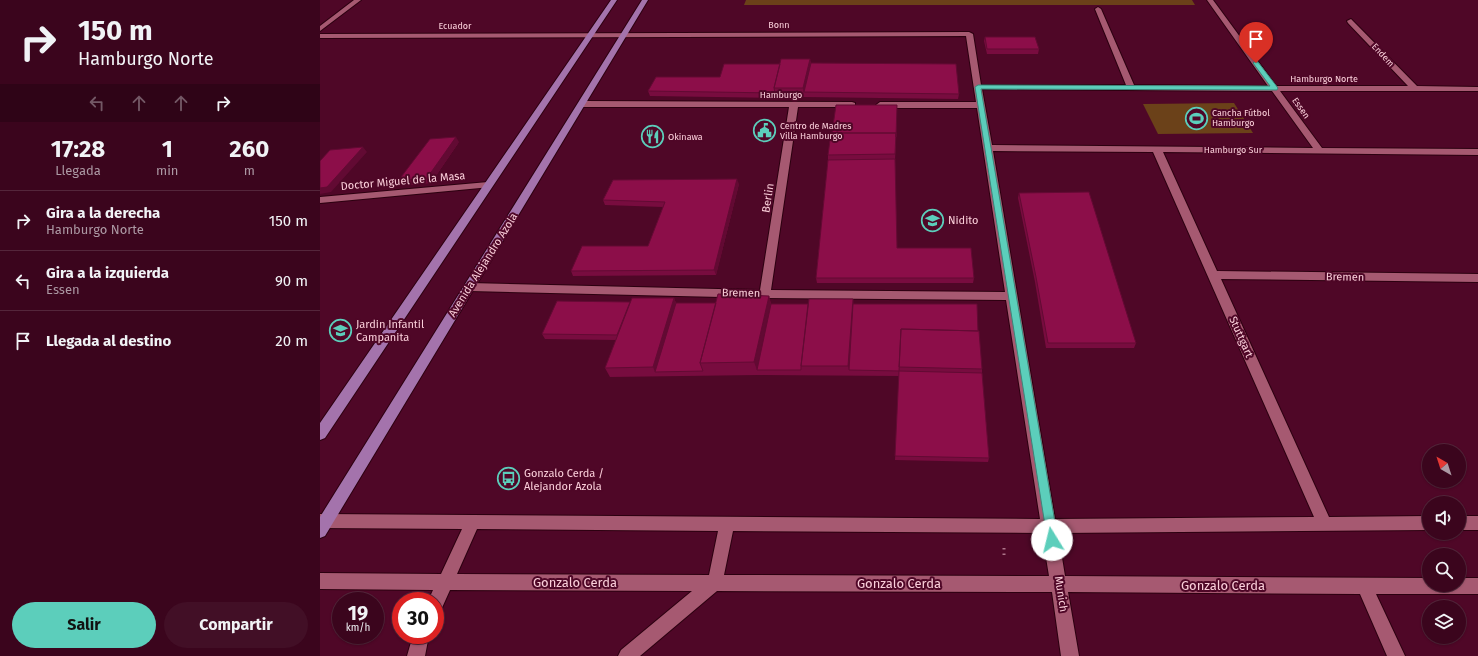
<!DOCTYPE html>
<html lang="es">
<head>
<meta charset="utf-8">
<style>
  :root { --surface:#3b051d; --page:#420f26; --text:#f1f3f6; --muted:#ac99a4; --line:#54263b; --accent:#5ccebb }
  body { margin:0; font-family:"Fira Sans",sans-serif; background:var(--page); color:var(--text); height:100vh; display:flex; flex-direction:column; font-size:15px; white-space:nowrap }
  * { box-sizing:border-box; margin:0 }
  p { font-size:13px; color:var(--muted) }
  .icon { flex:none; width:22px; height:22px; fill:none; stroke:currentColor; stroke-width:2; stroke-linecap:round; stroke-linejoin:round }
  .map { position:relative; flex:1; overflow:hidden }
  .sheet { display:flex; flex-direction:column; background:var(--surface); width:320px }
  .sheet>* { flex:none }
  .guide { background:#3b051d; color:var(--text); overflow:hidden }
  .needle { width:26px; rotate:321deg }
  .tools { position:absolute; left:1102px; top:444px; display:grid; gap:8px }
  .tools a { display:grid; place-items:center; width:44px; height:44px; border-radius:50%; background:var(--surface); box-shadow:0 1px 3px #0004,0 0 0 1px var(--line); font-size:20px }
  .speed { position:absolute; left:12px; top:592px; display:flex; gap:8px; font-size:20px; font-weight:700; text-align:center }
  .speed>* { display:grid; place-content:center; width:52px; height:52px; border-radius:50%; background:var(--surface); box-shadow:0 1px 3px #0004,0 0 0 1px var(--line); line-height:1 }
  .speed small { font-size:10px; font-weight:400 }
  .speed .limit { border:6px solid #d22; background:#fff; color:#111 }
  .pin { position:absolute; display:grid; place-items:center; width:34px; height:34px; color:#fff; margin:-41px -17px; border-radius:50% 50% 50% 0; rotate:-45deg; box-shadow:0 0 4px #0007 }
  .pin .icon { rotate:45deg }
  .me { position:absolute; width:44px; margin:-22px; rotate:351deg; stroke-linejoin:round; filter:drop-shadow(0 0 3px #0008) }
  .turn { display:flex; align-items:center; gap:14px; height:84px; padding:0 12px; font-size:18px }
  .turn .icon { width:52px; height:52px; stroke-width:2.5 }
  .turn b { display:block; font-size:28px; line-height:34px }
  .lanes { display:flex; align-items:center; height:38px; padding:0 12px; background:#0003; justify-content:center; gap:20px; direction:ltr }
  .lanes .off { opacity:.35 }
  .eta { display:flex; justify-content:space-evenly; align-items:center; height:68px; text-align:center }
  .eta b { font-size:24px; font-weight:700; line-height:28px }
  .button { display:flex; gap:8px; margin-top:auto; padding:8px 12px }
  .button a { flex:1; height:46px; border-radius:24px; background:var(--accent); color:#111; font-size:16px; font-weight:700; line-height:46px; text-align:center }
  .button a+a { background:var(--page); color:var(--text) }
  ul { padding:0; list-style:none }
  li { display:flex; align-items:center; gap:12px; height:60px; padding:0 12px; border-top:1px solid var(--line) }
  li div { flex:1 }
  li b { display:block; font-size:15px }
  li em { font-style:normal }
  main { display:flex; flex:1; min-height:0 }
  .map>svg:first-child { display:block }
  .green { fill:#6b4119 }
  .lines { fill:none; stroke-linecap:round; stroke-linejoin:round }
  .minor-casing { stroke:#2c0010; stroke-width:2 }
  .major-casing { stroke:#2c0010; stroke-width:2 }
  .path { stroke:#ad7589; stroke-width:3; stroke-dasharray:1.5 4; stroke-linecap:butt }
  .minor { fill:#a65971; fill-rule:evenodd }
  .major { fill:#a473ac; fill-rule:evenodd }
  .wall { fill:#780c3f }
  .shaded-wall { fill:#620a33 }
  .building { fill:#8c0e49; stroke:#620a33 }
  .route { fill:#5ccebb; stroke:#3c867a }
  .labels { text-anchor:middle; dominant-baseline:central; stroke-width:4; stroke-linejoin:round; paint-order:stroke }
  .far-street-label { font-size:9px; fill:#fbcfda; stroke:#4f0727 }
  .far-poi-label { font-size:9px; fill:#fbcfda; stroke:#4f0727; text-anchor:start }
  .street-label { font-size:11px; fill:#fbcfda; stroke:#4f0727 }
  .poi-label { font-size:11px; fill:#fbcfda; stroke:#4f0727; text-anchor:start }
  .near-street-label { font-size:13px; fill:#fbcfda; stroke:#4f0727 }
</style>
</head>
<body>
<main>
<section class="sheet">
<div class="guide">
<div class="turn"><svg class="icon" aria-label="right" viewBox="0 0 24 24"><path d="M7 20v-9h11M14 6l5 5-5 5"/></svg><div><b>150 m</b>Hamburgo Norte</div></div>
<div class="lanes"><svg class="icon off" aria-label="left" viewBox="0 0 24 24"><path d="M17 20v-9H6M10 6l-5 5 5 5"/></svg><svg class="icon off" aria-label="ahead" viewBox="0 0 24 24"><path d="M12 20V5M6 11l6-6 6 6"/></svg><svg class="icon off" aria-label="ahead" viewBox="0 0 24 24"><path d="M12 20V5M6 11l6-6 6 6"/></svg><svg class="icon" aria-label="right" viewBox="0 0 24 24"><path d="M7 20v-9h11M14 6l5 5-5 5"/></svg></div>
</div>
<div class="eta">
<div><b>17:28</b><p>Llegada</p></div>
<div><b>1</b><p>min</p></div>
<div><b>260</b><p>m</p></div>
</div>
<ul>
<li><svg class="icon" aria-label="right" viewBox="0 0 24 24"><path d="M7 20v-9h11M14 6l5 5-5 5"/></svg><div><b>Gira a la derecha</b><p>Hamburgo Norte</p></div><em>150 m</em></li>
<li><svg class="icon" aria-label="left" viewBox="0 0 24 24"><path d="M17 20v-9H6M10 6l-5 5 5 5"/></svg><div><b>Gira a la izquierda</b><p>Essen</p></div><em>90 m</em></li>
<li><svg class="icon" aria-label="arrive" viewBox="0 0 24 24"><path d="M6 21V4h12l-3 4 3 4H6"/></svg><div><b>Llegada al destino</b></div><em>20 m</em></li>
</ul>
<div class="button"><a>Salir</a><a>Compartir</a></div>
</section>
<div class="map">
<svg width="1158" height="656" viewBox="0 0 1158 656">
  <rect width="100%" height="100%" fill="#4f0727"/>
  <path class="green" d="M426,0H872L875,5H424Z
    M914,103L933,133L838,134L823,104Z"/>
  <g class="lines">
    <defs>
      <path id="minor" d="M34,0H41L0,31V26Z
        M887,0H893L956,86H1088L1028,23L1027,21L1031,19L1097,86L1158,87V91H960L1002,148L1158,149V155L843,152L897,271L1158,274V282L901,279L1009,517L1109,516V530L738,533L745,576L1109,578V585H1139V578H1158V594H1056L1085,656H1067L1040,594L748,592L759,656H741L732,592L397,591L320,656H298L301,650L372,591L130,590L121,610L115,612V601H108L113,590L0,589V573L121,574L142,529L0,528V514L720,519L686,300L445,298L150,291L144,287L150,283L440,290L469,107H262L258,104L262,101L532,102L535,103V107H478L451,290L685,292L657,108H560L556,105L560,102H656L646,36L0,38V34L649,32L653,34L661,85H806L775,9L778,7L781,9L814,85L948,86ZM662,89L952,91L993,148L672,145ZM673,151L833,152L994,517L735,519ZM157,529L398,531L389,575L137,574ZM413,531L722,533L729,576L404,575Z
        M168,182L171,183L173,185L171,187L0,203V197Z
        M1139,516H1158V530H1139Z
        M93,635H109L105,656H87Z"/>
      <path id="major" d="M291,0H297L5,438L0,440V423Z
        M322,0H328L5,536L0,538V517Z"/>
    </defs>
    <use href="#minor" class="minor-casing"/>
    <use href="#major" class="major-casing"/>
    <path class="path" d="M684,548V559"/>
    <use href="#minor" class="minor"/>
    <use href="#major" class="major"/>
  </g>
  <path class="wall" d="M665,37L719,49L718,54H667L664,41Z
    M490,59L491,64L639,94L638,99L484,97L455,98L330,96L328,91L400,77L460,64Z
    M577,105L575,162L577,248L654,278L653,283H497L496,278L508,160V155L512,133Z
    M139,142L111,183L82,186L78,181Z
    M419,184L396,275L253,276L251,271L328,246L343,207L285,205L283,200Z
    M699,193L816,343L814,348H726L715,282L698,198Z
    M449,296L451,304H488L533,299V304L658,331L662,369V373L669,458L668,462L575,460L579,376L438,375L290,377L285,368L296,340L225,339L222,334L310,302L354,298L356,303H396Z"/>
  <path class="shaded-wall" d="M490,59L491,68L484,92V97L483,88Z
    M136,137L139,142L111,183L107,178Z
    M43,147L47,152L11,192L0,194V188Z
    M417,179L419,184L396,275L394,270Z
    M449,296L452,309L437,370L434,362Z
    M354,298L358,308L335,372L333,367Z
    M533,299L534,309L529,370L528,366Z"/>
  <path class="building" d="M665,37H715L719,49H667Z
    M461,59H490L483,88H454Z
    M491,63L636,64L639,94L484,92Z
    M404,64H460L454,88L455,93L328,91L336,77H400Z
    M516,105H577L576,137V133H512Z
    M511,133H576L575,154L508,155Z
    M136,137L107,178L78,181L110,139Z
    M43,147L7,187L0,188V161L10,150Z
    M575,159L577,248H651L654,278H496L508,160Z
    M417,179L394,270L251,271L262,246H328L345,202L283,200L293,180Z
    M769,192L816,343H728L716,277L699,193Z
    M398,294L449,296L434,362L380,363Z
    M312,298H354L333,367L285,368Z
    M489,299H533L528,366H481Z
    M237,301L310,302L297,335L222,334Z
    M356,303H396L380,363L383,371L335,372Z
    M451,304H488L481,366V370H437Z
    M533,304H657L658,331L581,329L579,371L662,373L669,458L575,456L579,371L529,370Z
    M581,329L659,331L662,369L579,367Z"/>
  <path class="route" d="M934,62H938L958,88L957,90L661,89L738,540L736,544L732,546L728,544L655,87L658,85L950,86L933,63Z"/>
  <defs>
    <symbol id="stadium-ring" viewBox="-11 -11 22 22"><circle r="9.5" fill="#4f0727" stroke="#5ccebb" stroke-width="1.5"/><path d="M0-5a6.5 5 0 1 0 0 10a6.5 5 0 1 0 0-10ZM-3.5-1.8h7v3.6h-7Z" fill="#5ccebb"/></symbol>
    <symbol id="civic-ring" viewBox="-11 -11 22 22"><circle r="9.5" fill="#4f0727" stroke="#5ccebb" stroke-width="1.5"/><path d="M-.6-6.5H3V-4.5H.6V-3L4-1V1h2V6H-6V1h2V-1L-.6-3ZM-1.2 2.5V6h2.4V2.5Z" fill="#5ccebb"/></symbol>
    <symbol id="restaurant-ring" viewBox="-11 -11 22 22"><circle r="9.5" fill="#4f0727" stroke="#5ccebb" stroke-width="1.5"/><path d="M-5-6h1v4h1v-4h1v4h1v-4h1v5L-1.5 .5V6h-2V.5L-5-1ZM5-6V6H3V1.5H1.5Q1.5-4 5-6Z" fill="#5ccebb"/></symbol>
    <symbol id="school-ring" viewBox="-11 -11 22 22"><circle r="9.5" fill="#4f0727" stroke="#5ccebb" stroke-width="1.5"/><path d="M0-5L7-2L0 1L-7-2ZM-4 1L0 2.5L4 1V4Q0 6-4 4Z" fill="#5ccebb"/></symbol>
    <symbol id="bus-ring" viewBox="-11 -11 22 22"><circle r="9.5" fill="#4f0727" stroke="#5ccebb" stroke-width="1.5"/><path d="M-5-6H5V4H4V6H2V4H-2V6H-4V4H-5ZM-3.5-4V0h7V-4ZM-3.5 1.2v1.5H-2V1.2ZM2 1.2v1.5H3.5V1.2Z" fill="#5ccebb"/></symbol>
  </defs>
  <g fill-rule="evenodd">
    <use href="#stadium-ring" x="864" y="106" width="25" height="25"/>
    <use href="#civic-ring" x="432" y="118" width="25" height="25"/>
    <use href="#restaurant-ring" x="320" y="124" width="25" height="25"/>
    <use href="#school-ring" x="600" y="208" width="25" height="25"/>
    <use href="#school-ring" x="8" y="318" width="25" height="25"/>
    <use href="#bus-ring" x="176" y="466" width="25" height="25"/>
  </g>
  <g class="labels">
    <g class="far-street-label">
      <text x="459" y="25">Bonn</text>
      <text x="135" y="26">Ecuador</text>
      <text transform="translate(1063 55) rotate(47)">Endem</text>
      <text x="1004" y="79">Hamburgo Norte</text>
      <text x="461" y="95">Hamburgo</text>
      <text transform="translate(981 108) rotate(55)">Essen</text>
      <text x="913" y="150">Hamburgo Sur</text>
    </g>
    <g class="far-poi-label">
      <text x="892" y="113">Cancha Fútbol<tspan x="892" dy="10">Hamburgo</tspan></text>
      <text x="460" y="126">Centro de Madres<tspan x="460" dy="10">Villa Hamburgo</tspan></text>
      <text x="348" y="137">Okinawa</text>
    </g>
    <g class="street-label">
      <text transform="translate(83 181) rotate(-5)">Doctor Miguel de la Masa</text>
      <text transform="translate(448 198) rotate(-81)">Berlin</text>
      <text transform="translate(163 265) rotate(-58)">Avenida Alejandro Azola</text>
      <text transform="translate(1025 277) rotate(1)">Bremen</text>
      <text transform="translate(421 293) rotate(1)">Bremen</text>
      <text transform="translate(921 337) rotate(66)">Stuttgart</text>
      <text transform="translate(741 594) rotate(81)">Munich</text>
    </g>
    <g class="poi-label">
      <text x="628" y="220">Nidito</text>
      <text x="36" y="324">Jardin Infantil<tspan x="36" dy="13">Campanita</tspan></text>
      <text x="204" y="473">Gonzalo Cerda /<tspan x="204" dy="13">Alejandor Azola</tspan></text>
    </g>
    <g class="near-street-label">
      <text x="255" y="582">Gonzalo Cerda</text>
      <text x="579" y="583">Gonzalo Cerda</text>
      <text x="903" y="585">Gonzalo Cerda</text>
    </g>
  </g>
</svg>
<div class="tools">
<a><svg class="needle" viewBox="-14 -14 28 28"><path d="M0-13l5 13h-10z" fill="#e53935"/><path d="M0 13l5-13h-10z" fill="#ac99a4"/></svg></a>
<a><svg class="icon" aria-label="sound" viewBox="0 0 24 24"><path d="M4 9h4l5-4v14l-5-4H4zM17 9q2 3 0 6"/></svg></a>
<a><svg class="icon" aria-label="search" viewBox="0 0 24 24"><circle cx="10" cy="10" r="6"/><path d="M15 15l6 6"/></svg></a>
<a><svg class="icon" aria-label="layers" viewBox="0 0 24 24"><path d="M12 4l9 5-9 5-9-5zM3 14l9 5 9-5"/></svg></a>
</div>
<div class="speed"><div>19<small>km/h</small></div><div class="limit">30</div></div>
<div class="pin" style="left:936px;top:63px;background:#d93025"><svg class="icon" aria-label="arrive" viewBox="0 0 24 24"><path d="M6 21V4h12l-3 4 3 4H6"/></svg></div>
<svg class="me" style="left:732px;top:540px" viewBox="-20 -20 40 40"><circle r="19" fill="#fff"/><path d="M0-13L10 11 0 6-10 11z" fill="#5ccebb"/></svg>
</div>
</main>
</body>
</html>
